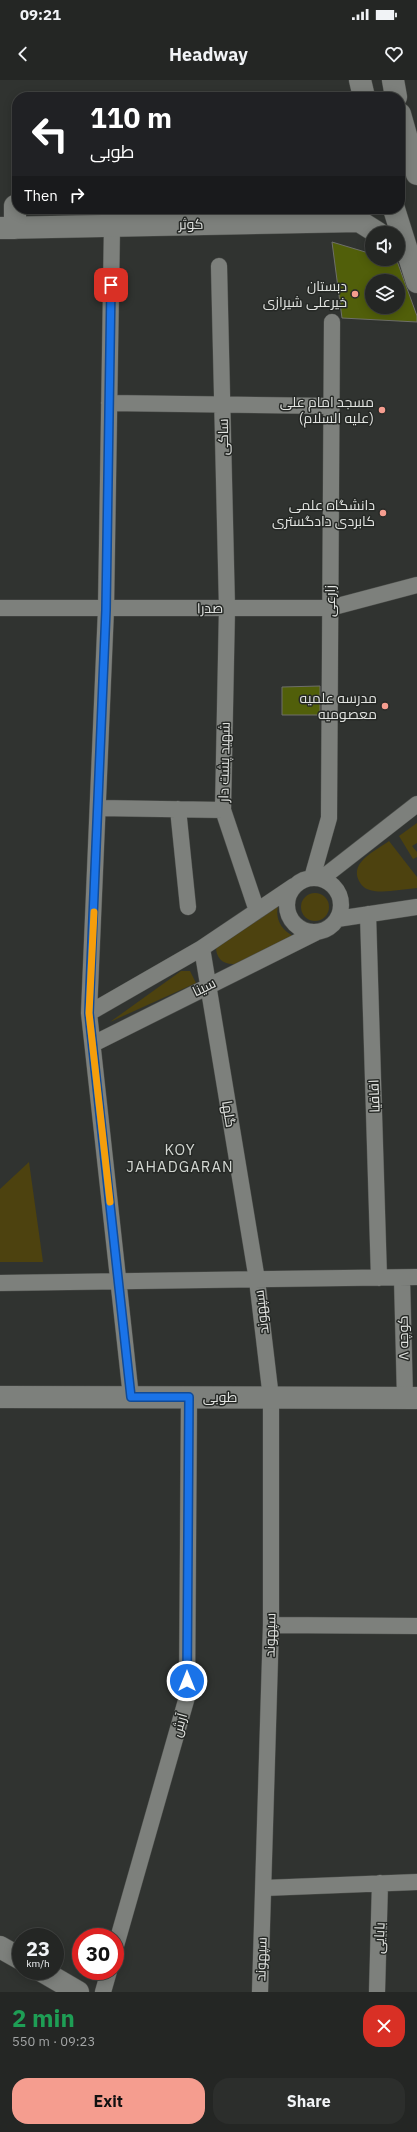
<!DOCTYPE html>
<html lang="en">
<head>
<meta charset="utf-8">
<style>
  :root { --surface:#242624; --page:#2c2e2c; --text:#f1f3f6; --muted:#a3a5a6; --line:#414341; --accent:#f59d8f }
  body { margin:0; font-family:"IBM Plex Sans",Cairo,sans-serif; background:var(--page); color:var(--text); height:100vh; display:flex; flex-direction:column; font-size:15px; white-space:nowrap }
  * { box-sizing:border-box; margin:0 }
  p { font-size:13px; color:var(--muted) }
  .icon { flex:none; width:22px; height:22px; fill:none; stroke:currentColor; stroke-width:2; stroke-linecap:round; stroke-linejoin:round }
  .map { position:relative; height:1912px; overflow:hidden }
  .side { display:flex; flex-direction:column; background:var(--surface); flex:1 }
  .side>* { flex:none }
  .banner { position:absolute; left:12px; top:12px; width:393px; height:122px; border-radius:16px; box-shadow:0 2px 10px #0003,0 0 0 1px var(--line); background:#202124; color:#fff; overflow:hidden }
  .fabs { position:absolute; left:365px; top:146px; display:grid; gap:8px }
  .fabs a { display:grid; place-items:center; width:40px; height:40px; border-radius:50%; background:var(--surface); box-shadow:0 2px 10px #0003,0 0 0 1px var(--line); font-size:20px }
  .speed { position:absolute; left:12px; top:1848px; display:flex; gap:8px; font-size:20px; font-weight:700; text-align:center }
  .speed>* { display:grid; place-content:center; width:52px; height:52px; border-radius:50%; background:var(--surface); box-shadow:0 2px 10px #0003,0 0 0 1px var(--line); line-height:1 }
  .speed small { font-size:10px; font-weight:400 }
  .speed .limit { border:6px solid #d22; background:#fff; color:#111 }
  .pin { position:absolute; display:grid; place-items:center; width:34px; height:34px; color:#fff; margin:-17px; border-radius:8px; box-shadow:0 2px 6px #0006 }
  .me { position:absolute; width:44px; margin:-22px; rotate:0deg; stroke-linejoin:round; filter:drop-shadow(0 0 3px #0008) }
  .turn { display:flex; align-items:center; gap:14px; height:84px; padding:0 12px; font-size:18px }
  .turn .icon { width:52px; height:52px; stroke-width:2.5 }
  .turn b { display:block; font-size:28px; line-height:34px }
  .then { display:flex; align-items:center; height:38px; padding:0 12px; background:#0003; gap:8px; font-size:15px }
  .round { display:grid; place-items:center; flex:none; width:42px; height:42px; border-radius:16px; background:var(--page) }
  .summary { display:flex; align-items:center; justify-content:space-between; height:68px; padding:0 12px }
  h1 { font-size:24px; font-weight:800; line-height:30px; color:#1e9e55 }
  .primary-button { display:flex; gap:8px; margin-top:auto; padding:8px 12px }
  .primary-button a { flex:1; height:46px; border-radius:16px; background:var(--accent); color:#111; font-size:16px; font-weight:800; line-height:46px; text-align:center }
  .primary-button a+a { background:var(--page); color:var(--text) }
  .status { display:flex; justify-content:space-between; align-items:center; height:28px; padding:0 20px; background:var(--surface); direction:ltr }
  .status svg { height:11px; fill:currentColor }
  header { display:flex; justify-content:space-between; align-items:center; height:52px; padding:0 12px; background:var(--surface); font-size:18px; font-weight:800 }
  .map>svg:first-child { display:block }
  .green { fill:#4d420f }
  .building { fill:#515f0a; stroke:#6e6f6a; fill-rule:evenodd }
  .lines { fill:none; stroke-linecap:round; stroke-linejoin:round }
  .street-casing { stroke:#4d4f4c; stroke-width:17 }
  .secondary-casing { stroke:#4d4f4c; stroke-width:23 }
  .street { stroke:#7d807c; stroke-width:16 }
  .secondary { stroke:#7d807c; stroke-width:22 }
  .route-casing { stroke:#114b97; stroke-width:10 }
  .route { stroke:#1a73e8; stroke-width:7 }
  .slow { stroke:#f59e0b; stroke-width:7 }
  .poi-dot { fill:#f59d8f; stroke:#262926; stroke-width:1.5 }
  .labels { text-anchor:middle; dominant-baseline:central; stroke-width:3; stroke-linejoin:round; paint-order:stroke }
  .street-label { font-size:14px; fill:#e2e4e1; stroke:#262926 }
  .poi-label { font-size:14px; fill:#e2e4e1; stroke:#262926; text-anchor:end }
  .neighbourhood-label { font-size:15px; letter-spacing:1px; fill:#d3d7d2; stroke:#262926 }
</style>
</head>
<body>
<div class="status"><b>09:21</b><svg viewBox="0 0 49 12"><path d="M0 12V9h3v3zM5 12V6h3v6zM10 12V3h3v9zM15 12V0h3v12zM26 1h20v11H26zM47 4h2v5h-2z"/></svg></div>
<header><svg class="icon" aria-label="back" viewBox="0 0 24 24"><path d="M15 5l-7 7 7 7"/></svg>Headway<svg class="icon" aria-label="heart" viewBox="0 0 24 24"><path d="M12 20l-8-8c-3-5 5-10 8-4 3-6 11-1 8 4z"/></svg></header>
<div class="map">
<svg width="417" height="1912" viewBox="0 0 417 1912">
  <rect width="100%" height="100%" fill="#303330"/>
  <path class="green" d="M417,743V763L412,766L417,772V777L413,779L399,756Z
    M389,761L417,797V808C403,809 387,813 374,811C367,810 362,807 359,801C349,782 377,770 389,761Z
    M301 827a14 14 0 1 1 28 0a14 14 0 1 1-28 0Z
    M279,823C274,837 280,849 293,856L235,884C223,885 216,878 216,867Z
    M181,891H190L196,903L110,942Z
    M29,1082L43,1182H0V1109Z"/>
  <path class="building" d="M332,162L372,174V179L397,181L417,236V242L342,238ZM372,201H398V227H372Z
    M320,606V635H282V607Z"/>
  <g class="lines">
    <defs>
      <path id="street" d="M112,146L106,529L89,933L131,1317
        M219,186L227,528L223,730L257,831
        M109,323L331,326
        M0,528H330L417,505
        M99,728L223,730
        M178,729L188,827
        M312,798L329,738L332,242
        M287 825a27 27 0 1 1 54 0a27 27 0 1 1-54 0Z
        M321,799L417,724
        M368,834L379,1198
        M337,839L417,827
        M202,868L257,1200L271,1318V1545L260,1912
        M89,933L202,868L294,806
        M93,964L317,852
        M402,1198L405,1318
        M0,1203L417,1197
        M271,1545L417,1546
        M264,1808L417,1802
        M115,1869L187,1617L189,1317
        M103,1912L109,1891
        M377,1912L380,1803"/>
      <path id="secondary" d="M360,0L364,17
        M393,0L396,17
        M400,34L417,94
        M15,126V148
        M394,129L417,202
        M0,148L359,141L378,153
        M0,1317L417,1318
        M0,1867L21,1879
        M42,1891L78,1912"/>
    </defs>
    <use href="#street" class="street-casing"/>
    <use href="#secondary" class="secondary-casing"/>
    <use href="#street" class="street"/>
    <use href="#secondary" class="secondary"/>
  </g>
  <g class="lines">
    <defs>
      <path id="route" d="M111,205L106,530L89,933L131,1317H189L187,1601"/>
    </defs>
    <use href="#route" class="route-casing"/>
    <use href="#route" class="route"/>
    <path class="slow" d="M94,832L89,933L110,1122"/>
  </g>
  <g class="poi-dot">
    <circle cx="355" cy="214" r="4"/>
    <circle cx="382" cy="330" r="4"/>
    <circle cx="383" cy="433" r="4"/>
    <circle cx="385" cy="626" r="4"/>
  </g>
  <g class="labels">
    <g class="street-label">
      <text transform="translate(191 144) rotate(-1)">کوثر</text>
      <text transform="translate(223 357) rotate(-91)">ساکی</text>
      <text transform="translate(330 521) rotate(-90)">زارعی</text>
      <text transform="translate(210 528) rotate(-1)">صدرا</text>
      <text transform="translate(224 682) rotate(-89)">شهید پشت دار</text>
      <text transform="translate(204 907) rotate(-26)">سینا</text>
      <text transform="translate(374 1016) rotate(-92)">اقاقیا</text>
      <text transform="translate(229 1034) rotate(81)">گلها</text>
      <text transform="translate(261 1232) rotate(-97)">سپهوند</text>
      <text transform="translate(403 1258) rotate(-91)">کوچه ۸</text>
      <text x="220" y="1317">طوبی</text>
      <text transform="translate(270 1555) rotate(-89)">سپهوند</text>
      <text transform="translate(179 1645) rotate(-74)">آرش</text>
      <text transform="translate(379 1858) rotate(-88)">بابایی</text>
      <text transform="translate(261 1879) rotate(-88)">سپهوند</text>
    </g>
    <g class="poi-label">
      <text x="347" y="206">دبستان<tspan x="347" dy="16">خیرعلی شیرازی</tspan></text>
      <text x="374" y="322">مسجد امام علی<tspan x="374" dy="16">(علیه السلام)</tspan></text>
      <text x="375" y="425">دانشگاه علمی<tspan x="375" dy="16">کابردی دادگستری</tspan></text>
      <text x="377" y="618">مدرسه علمیه<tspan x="377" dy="16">معصومیه</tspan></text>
    </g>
    <g class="neighbourhood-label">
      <text x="180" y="1069">KOY<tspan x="180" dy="17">JAHADGARAN</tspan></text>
    </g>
  </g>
</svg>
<div class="fabs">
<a><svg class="icon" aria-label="sound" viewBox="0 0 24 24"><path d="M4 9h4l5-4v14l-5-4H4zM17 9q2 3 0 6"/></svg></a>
<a><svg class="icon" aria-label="layers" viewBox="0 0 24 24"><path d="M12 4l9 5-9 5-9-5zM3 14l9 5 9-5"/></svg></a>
</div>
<div class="speed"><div>23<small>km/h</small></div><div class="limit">30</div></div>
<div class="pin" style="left:111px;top:205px;background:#d93025"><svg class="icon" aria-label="arrive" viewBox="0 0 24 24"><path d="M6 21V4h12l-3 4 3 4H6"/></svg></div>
<svg class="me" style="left:187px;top:1601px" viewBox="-20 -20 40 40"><circle r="17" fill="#1a73e8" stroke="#fff" stroke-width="3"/><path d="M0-11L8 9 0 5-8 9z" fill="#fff"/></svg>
<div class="banner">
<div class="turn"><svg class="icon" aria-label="left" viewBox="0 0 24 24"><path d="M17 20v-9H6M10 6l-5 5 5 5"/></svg><div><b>110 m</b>طوبی</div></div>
<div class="then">Then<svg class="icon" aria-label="right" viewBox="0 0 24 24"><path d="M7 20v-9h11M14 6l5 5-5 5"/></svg></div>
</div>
</div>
<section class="side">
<div class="summary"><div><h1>2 min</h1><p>550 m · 09:23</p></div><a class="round" style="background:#d93025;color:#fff"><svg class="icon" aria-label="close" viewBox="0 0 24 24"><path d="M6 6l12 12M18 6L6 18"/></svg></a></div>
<div class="primary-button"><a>Exit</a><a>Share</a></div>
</section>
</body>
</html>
